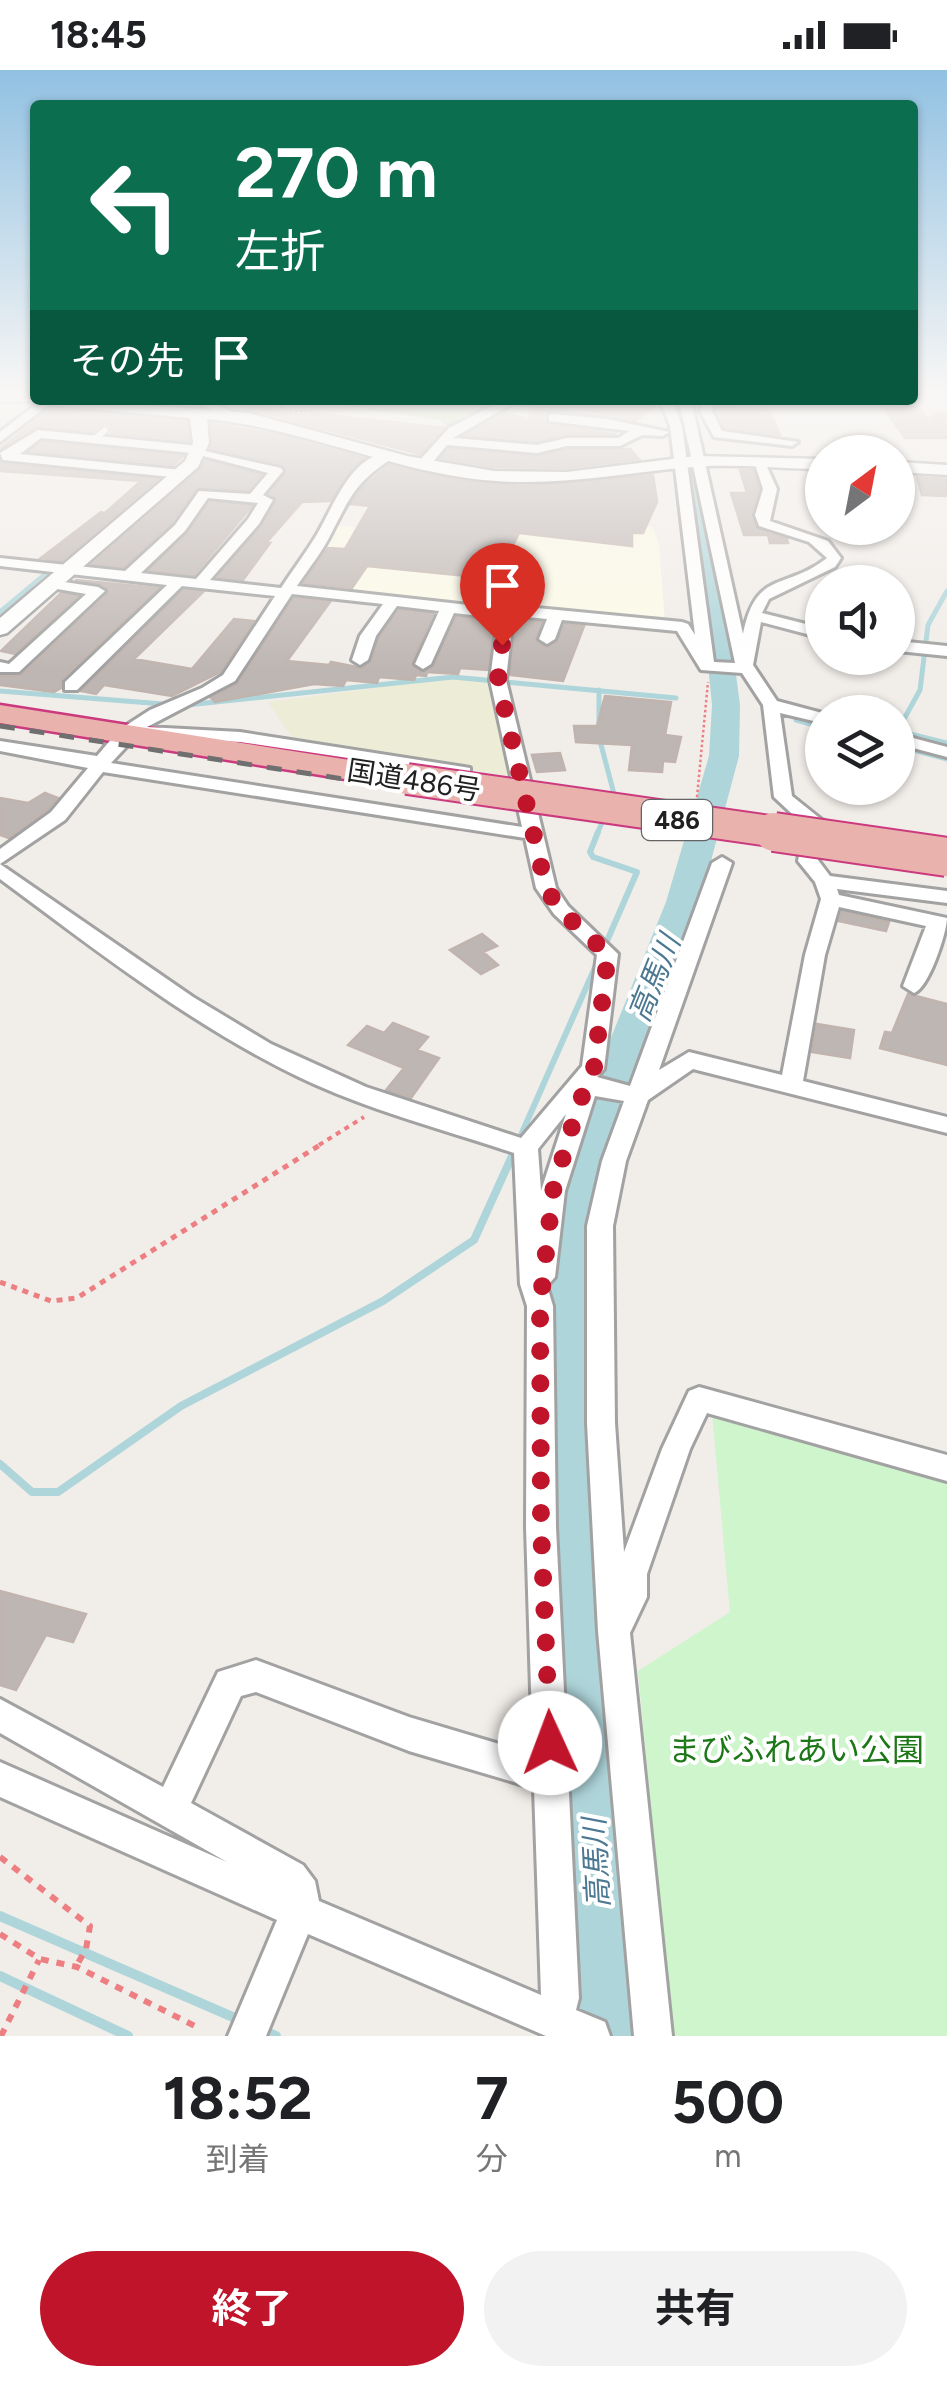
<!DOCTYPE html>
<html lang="ja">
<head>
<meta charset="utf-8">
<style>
  :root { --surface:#fff; --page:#f2f2f2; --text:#202124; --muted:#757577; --accent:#bf142a }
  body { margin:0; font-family:Figtree,"Noto Sans JP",sans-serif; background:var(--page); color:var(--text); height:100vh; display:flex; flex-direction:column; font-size:38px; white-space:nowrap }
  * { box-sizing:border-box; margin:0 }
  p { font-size:32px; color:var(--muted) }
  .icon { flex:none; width:55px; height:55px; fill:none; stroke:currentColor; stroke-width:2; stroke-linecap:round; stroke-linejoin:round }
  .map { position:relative; height:1966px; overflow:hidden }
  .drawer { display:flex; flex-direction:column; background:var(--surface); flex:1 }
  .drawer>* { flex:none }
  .top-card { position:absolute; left:30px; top:30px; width:888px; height:305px; border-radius:10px; box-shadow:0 2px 8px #0004; background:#0b6e4f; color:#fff; overflow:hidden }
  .needle { width:65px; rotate:32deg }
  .tools { position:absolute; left:805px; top:365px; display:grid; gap:20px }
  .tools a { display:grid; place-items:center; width:110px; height:110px; border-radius:50%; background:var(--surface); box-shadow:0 2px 8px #0004; font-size:50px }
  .pin { position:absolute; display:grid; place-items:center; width:85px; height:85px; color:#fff; margin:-102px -42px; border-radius:50% 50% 50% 0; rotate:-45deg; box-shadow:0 0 10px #0007 }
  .pin .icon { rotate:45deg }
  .me { position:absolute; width:110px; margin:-55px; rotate:358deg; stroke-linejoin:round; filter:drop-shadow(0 0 8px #0008) }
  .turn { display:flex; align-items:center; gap:35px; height:210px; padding:0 40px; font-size:45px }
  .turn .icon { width:130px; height:130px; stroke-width:2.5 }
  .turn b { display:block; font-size:70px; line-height:85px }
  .then { display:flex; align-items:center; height:95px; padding:0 40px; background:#0003; gap:20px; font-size:38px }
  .eta { display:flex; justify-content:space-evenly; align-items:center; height:170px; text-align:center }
  .eta b { font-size:60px; font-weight:700; line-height:70px }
  .button { display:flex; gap:20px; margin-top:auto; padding:20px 40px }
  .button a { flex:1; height:115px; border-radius:60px; background:var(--accent); color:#fff; font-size:40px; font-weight:700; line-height:115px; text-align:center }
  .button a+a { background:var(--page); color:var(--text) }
  .status { display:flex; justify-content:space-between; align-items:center; height:70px; padding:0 50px; background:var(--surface); direction:ltr }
  .status svg { height:28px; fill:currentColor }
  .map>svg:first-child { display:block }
  .education { fill:#fcfae6 }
  .farmland { fill:#edecd7 }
  .forest { fill:#b4cca2 }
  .park { fill:#cef5cc }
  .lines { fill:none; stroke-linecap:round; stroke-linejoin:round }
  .stream-far4 { stroke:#aed5da; stroke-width:4 }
  .stream-far3 { stroke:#aed5da; stroke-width:5 }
  .stream-far2 { stroke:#aed5da; stroke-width:6 }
  .stream-far1 { stroke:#aed5da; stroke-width:8 }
  .stream { stroke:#aed5da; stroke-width:10 }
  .river { fill:#aed5da; fill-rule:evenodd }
  .building { fill:#beb6b2; stroke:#c1b3ad; stroke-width:2.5 }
  .service-casing { stroke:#a2a2a2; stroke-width:9 }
  .minor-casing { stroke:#a2a2a2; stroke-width:6 }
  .tertiary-casing { stroke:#a2a2a2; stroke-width:5 }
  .trunk-casing { stroke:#cb3a7e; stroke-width:5 }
  .path-far3 { stroke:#ed7e81; stroke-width:2.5; stroke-dasharray:2.5 2.5; stroke-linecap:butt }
  .path-far2 { stroke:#ed7e81; stroke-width:4; stroke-dasharray:5 5; stroke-linecap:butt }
  .path-far1 { stroke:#ed7e81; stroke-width:5; stroke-dasharray:6 6; stroke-linecap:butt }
  .path { stroke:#ed7e81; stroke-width:6; stroke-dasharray:8 8; stroke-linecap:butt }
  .service { stroke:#fff; stroke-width:6 }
  .minor { fill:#fff; fill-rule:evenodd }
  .tertiary { fill:#fff; fill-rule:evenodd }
  .trunk { fill:#eab2ad; fill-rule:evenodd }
  .rail-far1 { stroke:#6f6f6f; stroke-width:5; stroke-dasharray:15 15; stroke-linecap:butt }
  .rail { stroke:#6f6f6f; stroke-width:6; stroke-dasharray:19 19; stroke-linecap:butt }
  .trunk-bridge-far1-casing { stroke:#cb3a7e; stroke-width:34; stroke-linecap:butt }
  .trunk-bridge-casing { stroke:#cb3a7e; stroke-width:42; stroke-linecap:butt }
  .trunk-bridge-far1 { stroke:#eab2ad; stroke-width:30 }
  .trunk-bridge { stroke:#eab2ad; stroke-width:38 }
  .route { stroke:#bf142a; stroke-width:18; stroke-dasharray:0 32.4 }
  .labels { text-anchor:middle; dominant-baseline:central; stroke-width:8; stroke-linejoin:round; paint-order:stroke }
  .shield { fill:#fff; stroke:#646464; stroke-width:2.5 }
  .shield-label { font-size:25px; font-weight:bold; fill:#212121 }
  .street-label { font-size:28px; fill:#212121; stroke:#fff }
  .water-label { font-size:30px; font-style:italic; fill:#4c7892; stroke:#fff }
  .near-park-label { font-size:32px; fill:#1c7717; stroke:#fff }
</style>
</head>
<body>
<div class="status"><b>18:45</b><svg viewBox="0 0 49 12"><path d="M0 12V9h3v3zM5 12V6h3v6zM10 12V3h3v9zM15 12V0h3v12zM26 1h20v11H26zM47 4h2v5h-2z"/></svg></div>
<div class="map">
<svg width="947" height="1966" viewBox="0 0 947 1966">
  <rect width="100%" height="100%" fill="#f1ede9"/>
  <path class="education" d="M578,449L653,457L659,475L665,553L493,541L296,517L332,455L405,462Z"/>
  <path class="farmland" d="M452,608L486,610L510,706L295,672L268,632Z"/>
  <path class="forest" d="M336,330H566L568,336C548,351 526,337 506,331L448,357L440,350L352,337Z"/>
  <path class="park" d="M712,1343L947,1409V1966H672L638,1601L730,1542Z"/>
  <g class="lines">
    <path class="stream-far4" d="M27,519L48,501"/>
    <path class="stream-far3" d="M0,542L30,517
      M599,620V667L614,724L611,731
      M0,621L163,634
      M720,634L732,636
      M187,635L453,607L676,628
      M796,650L822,657
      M898,660L920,620L928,555L947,521
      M898,661L947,673
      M898,676L947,689
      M597,764L604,748"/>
    <path class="stream-far2" d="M598,762L590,782L593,787L637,802L607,871
      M521,1065L597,893"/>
    <path class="stream-far1" d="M0,1394L32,1422H58L181,1336L383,1231L474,1170L513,1084"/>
    <path class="stream" d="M0,1846L242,1951
      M0,1906L128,1966
      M262,1960L276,1966"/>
    <path class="river" d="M666,330H686L723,505L740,635L739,686L700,832L618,1049L590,1178L592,1319L638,1966H574L546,1319L548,1178L578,1049L666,832L709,686L712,635L699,505Z"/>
  </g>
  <path class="building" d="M531,330H657L658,334L636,351L553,340L545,345L549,355L617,364H567L537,371L465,365L504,343L529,349Z
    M718,330H741L740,337L770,341L780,365L724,358L716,340Z
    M253,336L298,345L313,343L444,358L420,384L246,339Z
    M918,336L928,350L937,342L947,344V368H905L883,337Z
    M50,339L187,351L189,371L111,363V356L105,353L93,362L36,357L0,379Z
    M211,353L279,365L363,388L330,431L302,432L266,473H270L243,510L218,507L262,456L276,432L269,424L287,401L282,394L211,378Z
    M42,372L183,386L174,395L30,381Z
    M449,379L537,387L567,380L630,379L639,389L567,398L494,397L441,388Z
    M205,390L261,405L248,420L196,419L172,452L124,497L92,494L200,400Z
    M0,392L3,394L158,409L62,491L41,488L101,442L105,443L141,411L0,401Z
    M389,395L459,410L521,416L653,405L657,432L643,463H632V476L519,463L496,509L367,496L352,518L304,513L328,478L345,479L370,436L351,434L364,416Z
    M740,400H753L759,419L751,444L755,457L787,469L788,473H770L768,465H744L731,423H747Z
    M917,407L947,409V426L922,425Z
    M210,432L252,436L194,505L149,500L188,464Z
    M75,510L159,518L62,609L61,618L54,622L0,615V606L22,605L108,524L107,518L100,514Z
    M183,520L203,522L134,589L192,599L234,549L254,551L220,602L172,626L104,615L96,624L81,621Z
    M61,523L78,526L15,584L1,581Z
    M294,528L330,532L287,591L329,595L331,592L362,598L372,591L379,568L399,540L433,544L412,592L421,602L434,596L456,547L494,551L488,600L460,598L458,604L427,602L426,606L416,605L414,610L379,607L377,613L346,610L343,616L314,614L215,632L211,628L238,613Z
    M516,550L542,552L535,570L545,577L557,572L565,554L584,556L563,611L510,605Z
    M605,626L671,632L665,665L681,667L675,692L663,691L662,702L629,700L632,675L576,672L574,656H597Z
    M560,683L565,700L537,702L532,685Z
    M45,723L58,728L48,739L9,768L0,765V728L28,733Z
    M842,841L889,852L886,861L839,851Z
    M482,864L497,876L483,882L498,895L481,904L450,880Z
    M908,924L947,934V995L880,978L885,962L892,963Z
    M393,953L428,967L417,980L439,988L411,1028L386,1020L404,998L348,975L367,956L384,963Z
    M817,954L854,960L850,988L812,982Z
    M0,1521L86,1544L73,1572L46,1565L16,1620L0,1615Z"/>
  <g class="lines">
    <defs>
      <path id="service" d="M95,369L105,360"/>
      <path id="minor" d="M42,330H55L0,372V362Z
        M193,330H209L239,346L229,349Z
        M504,330H519L453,368L537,375L567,368H618L630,361L549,351V345L553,344L607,349L669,362L663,366L642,365L620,376H567L537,383L447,375L428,398H418V392L449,358Z
        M660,330H672L682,356L714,592L735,593L679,330H691L743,564C756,499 785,521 827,488L809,472L759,456L755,445L763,419L753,388H763L777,419L770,451L828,471L841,488L835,497L769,529L762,543L822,558V568L761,552L753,595L777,631L822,643V653L780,643L792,726L822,750L840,757L831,763L821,761L818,790L830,806L947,821V833L837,819L839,825L947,848C947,862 929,918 914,923L903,916L926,856L839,837L825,885L803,1011L947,1047V1063L693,999L648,1030L626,1091L613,1156L615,1353L624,1482L662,1379L689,1321L699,1317L947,1385V1411L707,1343L690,1379L647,1504V1527L630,1563L672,1966H634L598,1561L587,1353V1156L602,1091L624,1031L595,1026L565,1121L555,1207L547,1216L553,1236L556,1457L579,1928L576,1940L605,1952L610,1966H546L308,1864L266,1966H228L277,1850L0,1727V1692L227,1792L0,1663V1629L163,1717L218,1602L256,1590L409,1647L533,1684L526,1457L527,1236L520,1214L514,1083C442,1059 368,1040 299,1007C191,955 96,880 0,809V794L193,927L271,974L366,1017L521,1068L582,996L597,885L554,844L536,818L525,768L103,702L65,750L0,794V779L51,742L88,698L0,681V671L97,686L119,660L150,640L202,618L223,605L275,526L182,516L77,620H65V612L167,515L0,496V488L125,501L175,455L199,421L250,424L268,403L192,383L41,368L20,384L182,400L189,404L182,408L3,390L0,383L38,360L199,376L205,381L281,398L283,401L263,425L273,430L259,454L210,510L281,518C292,501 305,484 316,466C332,440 352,381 391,383V389C356,412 350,427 332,462C323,481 309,498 297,516L505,539L516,536L682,552L688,554L695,565L670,356ZM208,428L258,433L248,449L196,509L141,503L185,461ZM292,524L383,534L360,566L352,590L360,595L368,590L376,566L397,536L439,541L415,594L423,599L431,594L454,543L498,548L490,610L522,757L111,693L141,661L149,667L240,672L470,706V698L464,697L240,662L147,657L235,611ZM517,546L547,549L539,569L547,574L555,569L562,550L677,561L701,600L742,603L763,635L774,727L804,755L798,791L815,812L821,829L805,885L782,1005L689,982L659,1000L732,793L722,787L712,793L630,1016L597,1007L604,999L618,884L568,836L556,818L506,610L513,547ZM566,1044L541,1121L538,1079ZM256,1622L409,1681L534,1718L541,1925L319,1831L315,1811L303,1795L191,1733L241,1626Z
        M702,330H714L712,341L722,361L798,372L792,376L714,367L700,341Z
        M51,510L98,517L105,521L19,602H0V592L9,594L86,524L46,517L44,514Z
        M898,571L947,576V586L898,581Z
        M898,664L947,677V687L898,674Z"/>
      <path id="tertiary" d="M0,324L248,343L407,386L494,401L567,402L696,386L822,389V399C780,399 736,393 693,397C627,402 563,416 496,411C397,404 305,358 207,349L209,373L198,397L7,563L0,565V548L185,391L193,373L190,348L49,335L42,331H0Z
        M898,392L947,395V405L898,402Z"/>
      <path id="trunk" d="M0,635L407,699L418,702L423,709L418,716L407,719L0,653Z"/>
    </defs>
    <use href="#service" class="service-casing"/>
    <use href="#minor" class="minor-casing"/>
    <use href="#tertiary" class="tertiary-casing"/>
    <use href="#trunk" class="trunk-casing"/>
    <path class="path-far3" d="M286,330L280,337L292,342L312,340
      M697,727L708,612"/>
    <path class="path-far2" d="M319,1075L364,1047"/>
    <path class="path-far1" d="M0,1212L51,1231L77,1228L323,1073"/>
    <path class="path" d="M0,1787L90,1856L86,1879L77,1895
      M0,1864L40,1889L77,1897L195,1956
      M1,1966L39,1890"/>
    <use href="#service" class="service"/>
    <use href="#minor" class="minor"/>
    <use href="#tertiary" class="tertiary"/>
    <use href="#trunk" class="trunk"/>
    <path class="rail-far1" d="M0,656L700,764"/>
    <path class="rail" d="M682,762L947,799"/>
    <defs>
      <path id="trunk-bridge-far1" d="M407,709L791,764"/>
      <path id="trunk-bridge" d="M774,762L947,787"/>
    </defs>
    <use href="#trunk-bridge-far1" class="trunk-bridge-far1-casing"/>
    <use href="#trunk-bridge" class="trunk-bridge-casing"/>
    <use href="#trunk-bridge-far1" class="trunk-bridge-far1"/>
    <use href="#trunk-bridge" class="trunk-bridge"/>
  </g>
  <linearGradient id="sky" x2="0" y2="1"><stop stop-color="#91c1e2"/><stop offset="0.54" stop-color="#f9f7f5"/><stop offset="1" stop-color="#f9f7f5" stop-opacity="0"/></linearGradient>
  <rect width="947" height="600" fill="url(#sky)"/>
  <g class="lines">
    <path class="route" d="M502,575L498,610L546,818L560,840L608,884L594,998L578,1036L553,1121L540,1236L541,1457L550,1673"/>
  </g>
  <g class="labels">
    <rect class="shield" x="642" y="730" width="70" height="40" rx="8"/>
    <g class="shield-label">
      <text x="677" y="750">486</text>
    </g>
    <g class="street-label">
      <text transform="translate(414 710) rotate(9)">国道486号</text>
    </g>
    <g class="water-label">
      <text transform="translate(654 908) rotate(-68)">高馬川</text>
      <text transform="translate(596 1793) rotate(-93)">高馬川</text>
    </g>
    <g class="near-park-label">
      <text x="796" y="1680">まびふれあい公園</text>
    </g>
  </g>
</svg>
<div class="tools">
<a><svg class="needle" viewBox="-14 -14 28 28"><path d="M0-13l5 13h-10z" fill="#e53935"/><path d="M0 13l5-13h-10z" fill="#757577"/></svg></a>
<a><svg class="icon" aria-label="sound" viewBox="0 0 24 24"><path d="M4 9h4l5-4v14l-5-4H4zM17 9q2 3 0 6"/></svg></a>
<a><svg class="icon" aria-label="layers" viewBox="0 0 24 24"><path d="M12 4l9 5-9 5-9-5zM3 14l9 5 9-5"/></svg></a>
</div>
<div class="pin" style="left:502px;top:575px;background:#d93025"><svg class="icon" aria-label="arrive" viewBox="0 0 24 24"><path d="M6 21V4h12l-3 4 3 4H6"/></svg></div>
<svg class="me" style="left:550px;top:1673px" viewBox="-20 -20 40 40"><circle r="19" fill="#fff"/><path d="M0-13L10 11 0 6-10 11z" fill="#bf142a"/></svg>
<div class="top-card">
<div class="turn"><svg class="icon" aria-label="left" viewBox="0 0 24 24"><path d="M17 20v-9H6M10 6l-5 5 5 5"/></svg><div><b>270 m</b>左折</div></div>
<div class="then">その先<svg class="icon" aria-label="arrive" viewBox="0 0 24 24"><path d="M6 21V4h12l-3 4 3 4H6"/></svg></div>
</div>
</div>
<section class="drawer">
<div class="eta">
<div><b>18:52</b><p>到着</p></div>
<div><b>7</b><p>分</p></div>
<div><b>500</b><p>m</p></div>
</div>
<div class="button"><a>終了</a><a>共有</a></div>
</section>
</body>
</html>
